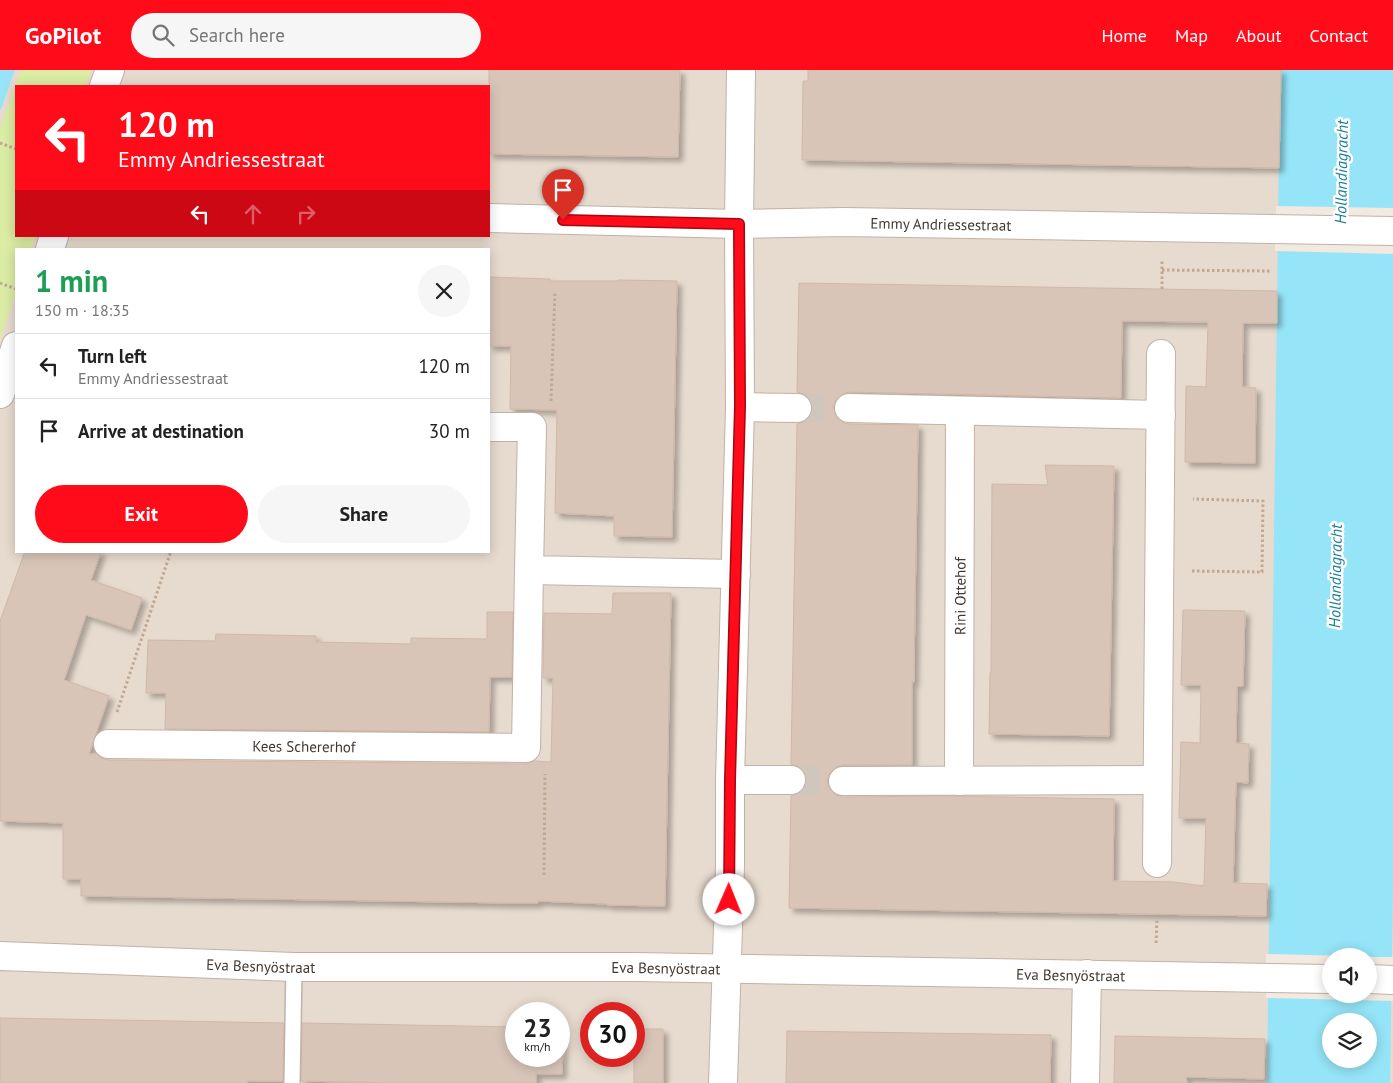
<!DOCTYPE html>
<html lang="en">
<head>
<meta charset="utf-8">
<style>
  :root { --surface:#fff; --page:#f6f6f6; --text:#222; --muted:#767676; --line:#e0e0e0; --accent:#ff0b1a }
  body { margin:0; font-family:"PT Sans",sans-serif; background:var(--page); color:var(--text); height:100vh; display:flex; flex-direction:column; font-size:19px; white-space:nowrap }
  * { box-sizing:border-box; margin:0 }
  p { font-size:16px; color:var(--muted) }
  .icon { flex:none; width:28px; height:28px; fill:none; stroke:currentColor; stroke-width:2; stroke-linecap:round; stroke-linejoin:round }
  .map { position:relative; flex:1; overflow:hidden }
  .panel { position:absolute; left:15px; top:178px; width:475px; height:305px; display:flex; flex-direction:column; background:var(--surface); border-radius:0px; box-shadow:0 2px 12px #0003 }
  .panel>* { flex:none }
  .guide { position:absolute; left:15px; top:15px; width:475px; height:152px; border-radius:0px; box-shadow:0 2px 12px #0003; background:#ff0b1a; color:#fff; overflow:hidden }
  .buttons { position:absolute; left:1322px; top:878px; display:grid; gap:10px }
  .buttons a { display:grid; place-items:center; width:55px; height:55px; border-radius:50%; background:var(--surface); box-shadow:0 2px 12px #0003; font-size:25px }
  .speed { position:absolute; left:505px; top:932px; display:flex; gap:10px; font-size:25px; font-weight:700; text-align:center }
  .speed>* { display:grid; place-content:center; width:65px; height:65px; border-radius:50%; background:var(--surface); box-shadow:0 2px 12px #0003; line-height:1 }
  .speed small { font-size:12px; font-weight:400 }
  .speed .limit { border:8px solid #d22; background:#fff; color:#111 }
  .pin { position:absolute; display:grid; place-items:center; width:42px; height:42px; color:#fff; margin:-51px -21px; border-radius:50% 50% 50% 0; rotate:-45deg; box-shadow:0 0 5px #0007 }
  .pin .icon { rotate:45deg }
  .me { position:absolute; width:55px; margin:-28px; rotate:1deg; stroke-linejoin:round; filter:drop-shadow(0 0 4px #0008) }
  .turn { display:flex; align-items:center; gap:18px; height:105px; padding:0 20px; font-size:22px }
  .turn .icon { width:65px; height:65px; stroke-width:2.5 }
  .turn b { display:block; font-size:35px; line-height:42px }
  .lanes { display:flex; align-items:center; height:48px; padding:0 20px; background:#0003; justify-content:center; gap:25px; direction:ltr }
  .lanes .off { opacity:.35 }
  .round { display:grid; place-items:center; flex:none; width:52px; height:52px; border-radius:26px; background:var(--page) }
  .overview { display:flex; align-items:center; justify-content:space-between; height:85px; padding:0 20px }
  h1 { font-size:30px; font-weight:700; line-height:38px; color:#1e9e55 }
  .button { display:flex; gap:10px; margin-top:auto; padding:10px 20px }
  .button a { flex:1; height:58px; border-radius:30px; background:var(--accent); color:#fff; font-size:20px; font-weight:700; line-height:58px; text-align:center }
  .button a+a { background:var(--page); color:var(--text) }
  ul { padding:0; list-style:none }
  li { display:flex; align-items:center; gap:15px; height:65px; padding:0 20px; border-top:1px solid var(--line) }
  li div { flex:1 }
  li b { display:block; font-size:19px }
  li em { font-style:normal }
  header { display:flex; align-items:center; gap:30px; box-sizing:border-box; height:70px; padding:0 25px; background:var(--accent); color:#fff }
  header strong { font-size:24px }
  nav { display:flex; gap:28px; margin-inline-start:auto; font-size:18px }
  .search { width:350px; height:45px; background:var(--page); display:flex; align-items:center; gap:12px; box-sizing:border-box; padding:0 18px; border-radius:28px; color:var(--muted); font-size:19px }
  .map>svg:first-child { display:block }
  .residential { fill:#e7dace; fill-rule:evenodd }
  .green { fill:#dbeca4 }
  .water { fill:#95e4f7; fill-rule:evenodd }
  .pier { fill:#f2e9e1 }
  .building { fill:#d8c5b8; stroke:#d0b8a8; filter:url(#shadow) }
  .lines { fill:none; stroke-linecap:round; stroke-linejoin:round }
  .street-tunnel { stroke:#cfc6be; stroke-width:28; stroke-dasharray:28 14; stroke-linecap:butt }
  .lane-casing { stroke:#c1b2a6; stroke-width:18 }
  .street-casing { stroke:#c1b2a6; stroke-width:30 }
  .path { stroke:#c2a792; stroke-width:3; stroke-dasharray:2.5 2.5; stroke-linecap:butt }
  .lane { stroke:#fff; stroke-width:15 }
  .street { stroke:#fff; stroke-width:28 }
  .route-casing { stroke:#a60711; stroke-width:12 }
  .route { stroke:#ff0b1a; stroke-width:9 }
  .labels { text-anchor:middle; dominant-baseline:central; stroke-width:5; stroke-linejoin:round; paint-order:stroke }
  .street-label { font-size:15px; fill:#443931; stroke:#fff }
  .water-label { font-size:16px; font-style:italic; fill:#1e7e97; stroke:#fff }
</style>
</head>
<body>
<header>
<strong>GoPilot</strong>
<div class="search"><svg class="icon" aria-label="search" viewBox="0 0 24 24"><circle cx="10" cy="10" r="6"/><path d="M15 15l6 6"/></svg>Search here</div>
<nav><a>Home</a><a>Map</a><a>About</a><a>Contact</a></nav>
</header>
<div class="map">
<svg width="1393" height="1013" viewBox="0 0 1393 1013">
  <defs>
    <filter id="shadow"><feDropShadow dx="4.5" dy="4.5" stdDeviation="2.5" flood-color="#0004"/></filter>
  </defs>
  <rect width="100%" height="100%" fill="#f2e9e1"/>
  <path class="residential" d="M15,0H1393V1013H0V42ZM16,16H489V166H16ZM16,179H489V481H16ZM1331,886H1369V924H1331ZM516,944H559V986H516ZM591,944H634V986H591ZM1331,951H1369V989H1331Z"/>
  <path class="green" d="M21,0H91L86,16H16V166H35L31,179H16V222L0,271V58Z"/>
  <path class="water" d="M0,0H15L0,42Z
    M1280,0H1393V819L1390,1013H1267ZM1331,886H1369V924H1331ZM1331,951H1369V989H1331Z"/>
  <path class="pier" d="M1276,136L1393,138V184L1275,181Z
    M1266,884L1351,886H1331V924H1369V887H1393V931L1266,928Z"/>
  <path class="building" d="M489,0H680L678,87L489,84Z
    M808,0H1281L1279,98L802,90L803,11H808Z
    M489,207L550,209V211H618V210L677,211L672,467L614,466V446L555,443L557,340L510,339L511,276H489Z
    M799,213L1277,221V253H1243L1242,317L1256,318L1255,393L1185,392L1186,316L1206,317L1208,252L1122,251L1121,328L849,322L841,325L836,330L833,337L836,346L840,351L848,354L918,355L914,598V612H912V695H843L836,697L830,703L827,711L830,719L836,725L843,727L945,726L1114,729L1113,811L1173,812L1204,816L1206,748H1179L1181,672L1200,673L1201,615H1181L1183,540L1245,541L1243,616H1237L1236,673L1249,674L1248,713L1236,712L1233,813L1267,814L1266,846L789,838L791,726L799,723L805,717L807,710L804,702L798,696L791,694L797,354L805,351L810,346L813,339L810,330L805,324L797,322Z
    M1045,395L1114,396L1109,666L989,664L990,603H991L992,414L1048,415Z
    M25,481H101L91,510L142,528L131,560L86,545L64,610L109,626L89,684H97L101,688L108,690L526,694L534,691L551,692L553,608H543L544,543L612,544L613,523H671L665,836L607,835V834L538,831V833H507L81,826V809H63V753L0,751V551Z
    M487,542H513L512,607H490L489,662L165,659L166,623H146L148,570L215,571L216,564L316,566V572L411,574V568L487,569Z
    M0,948L284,953L283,1011H247V1013H0Z
    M302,953L516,957V986H559V970H562V1004H536V1013H392L301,1011Z
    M634,959H663V1013H634Z
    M787,961L1051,965L1050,1013H786Z
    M1115,966L1265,969L1264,1009L1186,1007L1187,1013H1114Z"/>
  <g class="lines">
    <path class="street-tunnel" d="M797,338H849
      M791,710L843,711"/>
    <defs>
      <path id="lane" d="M292,1013L294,897"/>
      <g id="street">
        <path d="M104,16L110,0"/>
        <path id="s1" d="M489,148L739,154L843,152L1393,161"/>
        <path d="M50,179L54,166"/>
        <path d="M0,324L16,276"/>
        <path d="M740,337L797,338"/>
        <path d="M849,338L1161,345"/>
        <path d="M489,357H532L529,500L736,504"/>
        <path id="s2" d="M108,674L526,678L529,500"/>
        <path d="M730,710H791"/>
        <path d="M843,711L1157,710"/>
        <path id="s3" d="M959,711L960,341"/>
        <path d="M1157,793L1161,284"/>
        <path id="s4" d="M0,886L294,897H637L1331,909"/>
        <path d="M1369,909L1393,910"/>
        <path d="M723,1013L730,795V710L740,337L739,154L741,0"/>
        <path d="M1085,1013L1087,904"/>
      </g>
    </defs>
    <use href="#lane" class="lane-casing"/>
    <use href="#street" class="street-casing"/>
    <path class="path" d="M0,73L16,79
      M1162,200L1272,201
      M0,213L16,219
      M1162,219V190
      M551,331L555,221
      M1192,501L1262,502L1263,431L1193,429
      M117,642L171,481
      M544,805L545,704
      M1156,873L1157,848"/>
    <use href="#lane" class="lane"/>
    <use href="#street" class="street"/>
  </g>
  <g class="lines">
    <defs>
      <path id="route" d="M563,150L739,154L740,336L730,710L729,830"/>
    </defs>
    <use href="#route" class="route-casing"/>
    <use href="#route" class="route"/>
  </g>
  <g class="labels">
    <g class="street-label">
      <text stroke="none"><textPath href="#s1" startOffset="452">Emmy Andriessestraat</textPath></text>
      <text stroke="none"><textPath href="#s3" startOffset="185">Rini Ottehof</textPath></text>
      <text stroke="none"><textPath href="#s2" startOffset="196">Kees Schererhof</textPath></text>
      <text stroke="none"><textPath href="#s4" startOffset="261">Eva Besnyöstraat</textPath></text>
      <text stroke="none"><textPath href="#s4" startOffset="666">Eva Besnyöstraat</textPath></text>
      <text stroke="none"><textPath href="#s4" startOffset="1071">Eva Besnyöstraat</textPath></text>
    </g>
    <g class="water-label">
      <text transform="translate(1341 102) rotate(-89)">Hollandiagracht</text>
      <text transform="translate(1335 506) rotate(-89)">Hollandiagracht</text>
    </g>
  </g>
</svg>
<div class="buttons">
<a><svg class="icon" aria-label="sound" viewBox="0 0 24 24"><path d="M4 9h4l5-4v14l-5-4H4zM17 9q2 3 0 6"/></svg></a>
<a><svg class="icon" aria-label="layers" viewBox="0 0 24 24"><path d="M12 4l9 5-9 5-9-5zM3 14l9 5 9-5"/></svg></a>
</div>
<div class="speed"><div>23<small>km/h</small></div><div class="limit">30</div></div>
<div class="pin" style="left:563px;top:150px;background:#d93025"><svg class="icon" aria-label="arrive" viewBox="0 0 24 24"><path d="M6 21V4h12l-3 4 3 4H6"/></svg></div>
<svg class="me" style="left:729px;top:830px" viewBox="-20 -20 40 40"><circle r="19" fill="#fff"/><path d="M0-13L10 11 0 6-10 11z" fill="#ff0b1a"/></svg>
<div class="guide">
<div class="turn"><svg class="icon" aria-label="left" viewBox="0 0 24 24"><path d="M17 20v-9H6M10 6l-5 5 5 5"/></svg><div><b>120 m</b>Emmy Andriessestraat</div></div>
<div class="lanes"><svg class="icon" aria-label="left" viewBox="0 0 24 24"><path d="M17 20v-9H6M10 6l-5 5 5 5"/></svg><svg class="icon off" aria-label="ahead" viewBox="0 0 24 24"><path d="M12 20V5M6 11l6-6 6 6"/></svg><svg class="icon off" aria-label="right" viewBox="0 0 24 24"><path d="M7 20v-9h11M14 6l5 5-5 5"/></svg></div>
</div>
<section class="panel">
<div class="overview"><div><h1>1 min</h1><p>150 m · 18:35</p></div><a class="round"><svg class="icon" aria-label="close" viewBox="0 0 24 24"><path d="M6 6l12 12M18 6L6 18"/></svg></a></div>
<ul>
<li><svg class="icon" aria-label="left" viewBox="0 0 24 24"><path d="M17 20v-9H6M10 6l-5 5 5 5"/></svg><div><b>Turn left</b><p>Emmy Andriessestraat</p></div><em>120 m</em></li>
<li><svg class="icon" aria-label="arrive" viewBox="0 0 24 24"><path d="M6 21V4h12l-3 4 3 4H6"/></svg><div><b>Arrive at destination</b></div><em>30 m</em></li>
</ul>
<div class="button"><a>Exit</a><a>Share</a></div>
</section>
</div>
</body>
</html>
